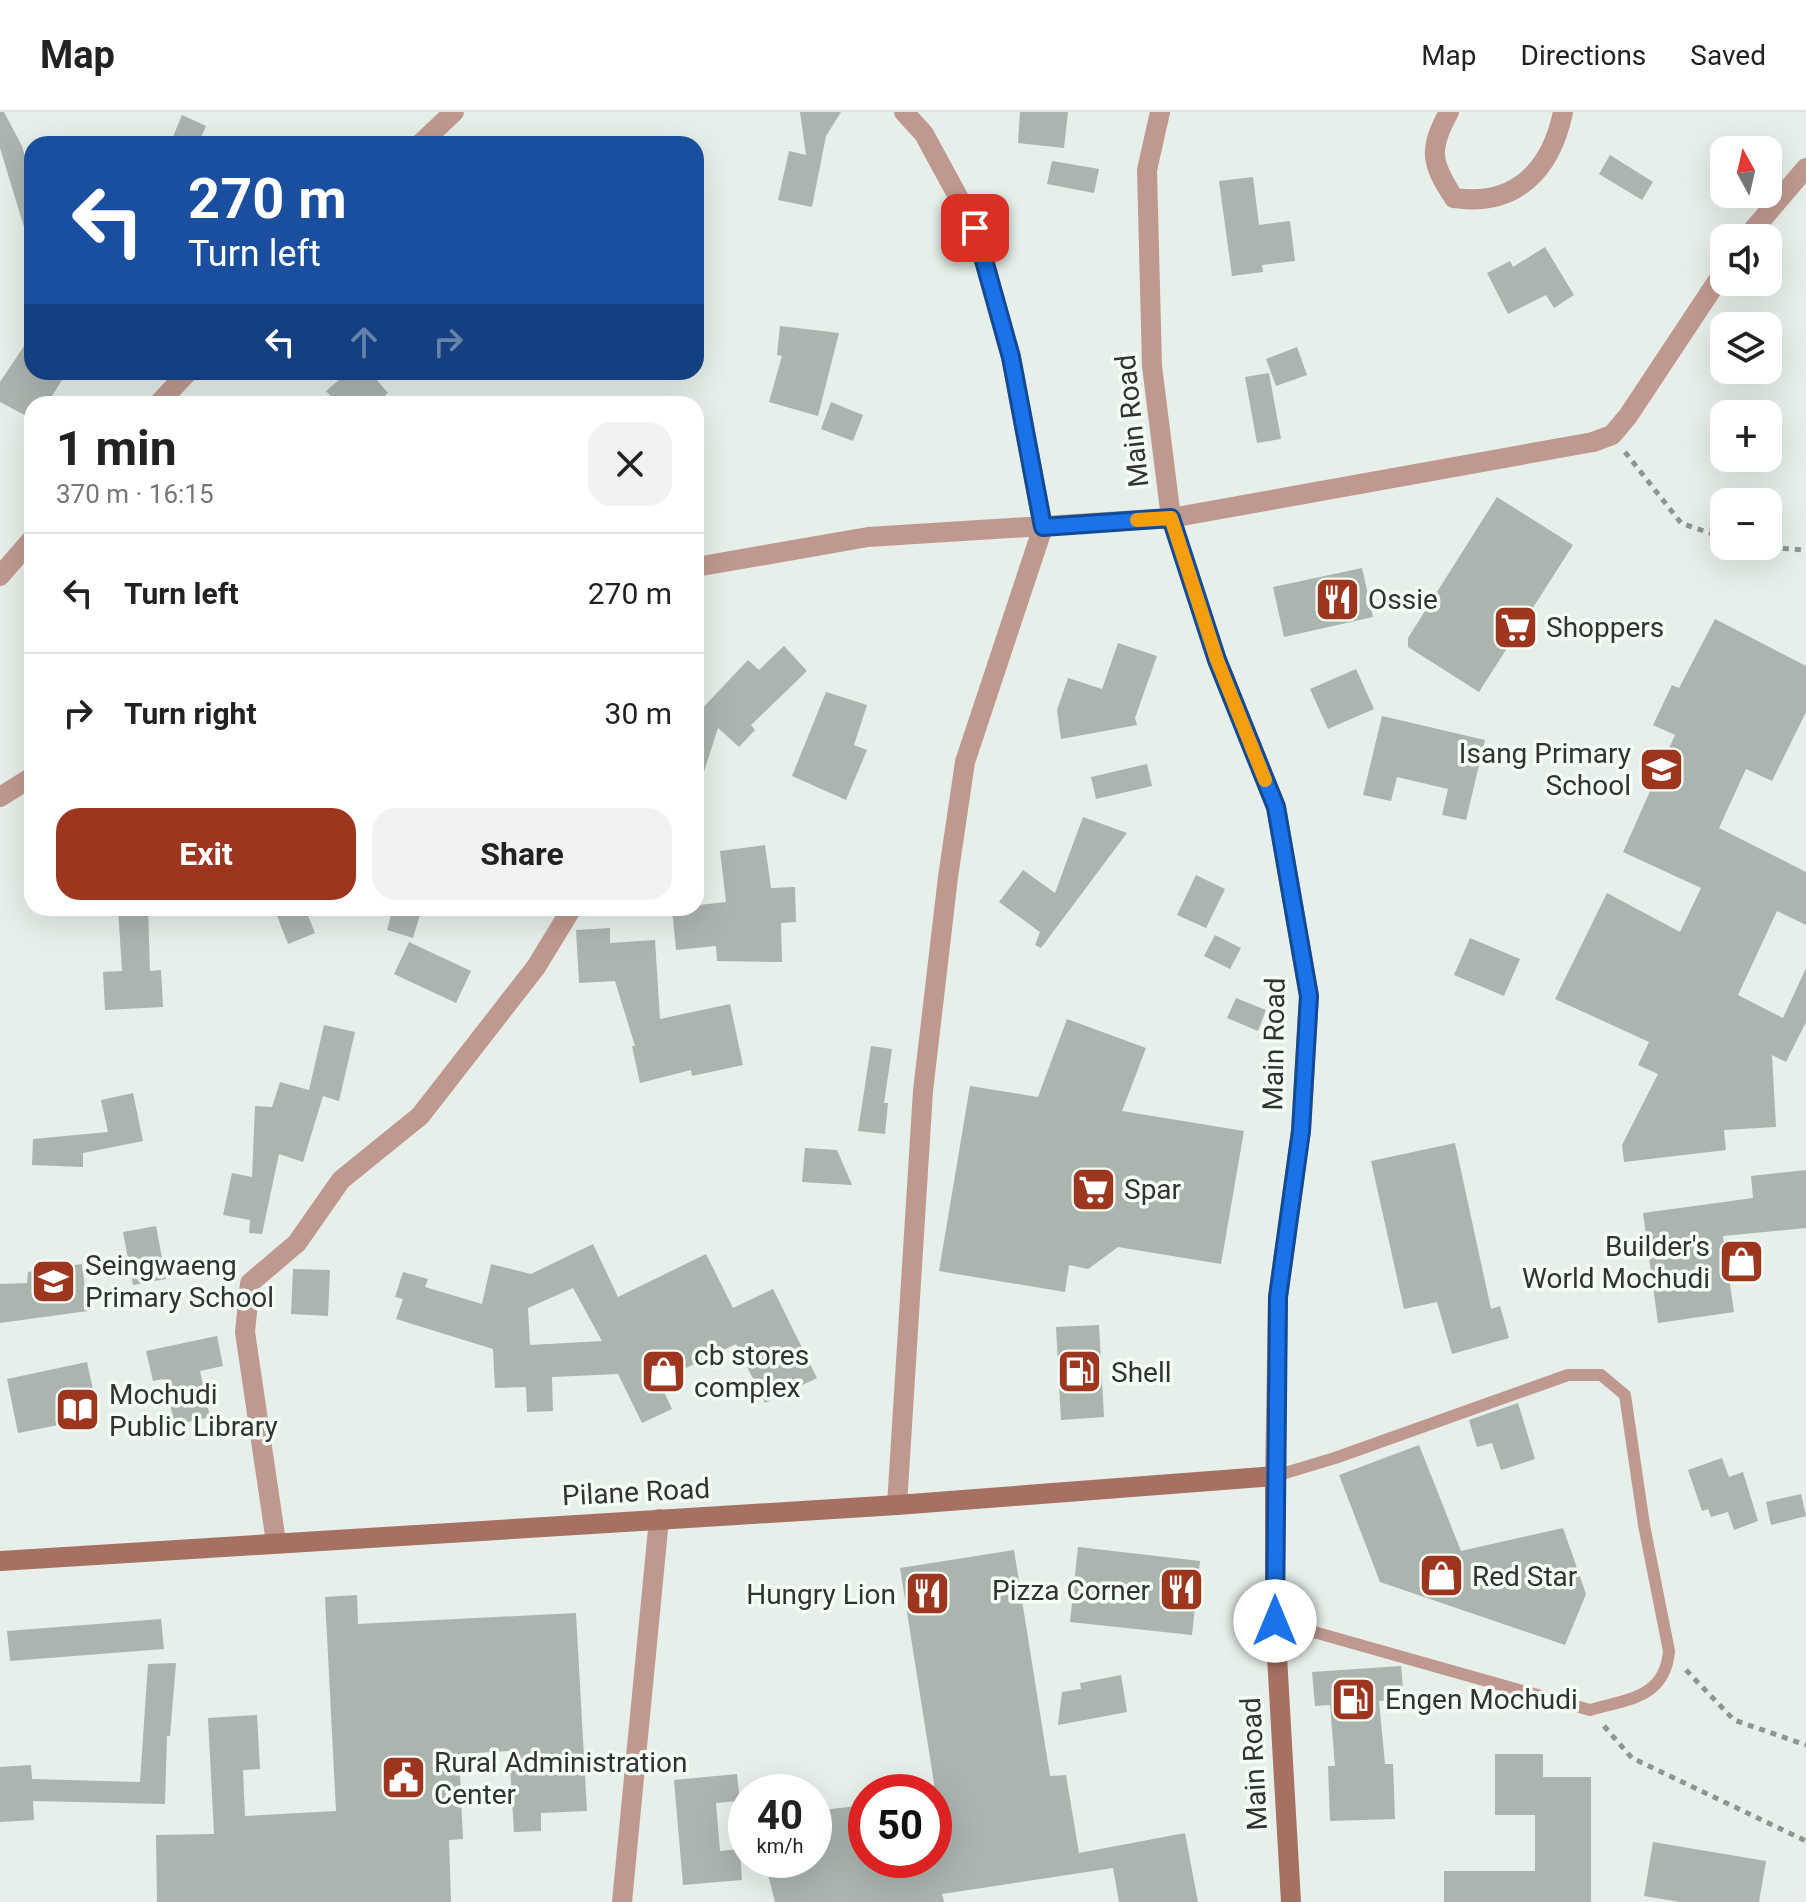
<!DOCTYPE html>
<html lang="en">
<head>
<meta charset="utf-8">
<style>
  :root { --surface:#fff; --page:#f2f2f2; --text:#222; --muted:#767676; --line:#e0e0e0; --accent:#9e351f }
  body { margin:0; font-family:Roboto,sans-serif; background:var(--page); color:var(--text); height:100vh; display:flex; flex-direction:column; font-size:30px; white-space:nowrap }
  * { box-sizing:border-box; margin:0 }
  p { font-size:26px; color:var(--muted) }
  .icon { flex:none; width:44px; height:44px; fill:none; stroke:currentColor; stroke-width:2; stroke-linecap:round; stroke-linejoin:round }
  .map { position:relative; flex:1; overflow:hidden }
  .sheet { position:absolute; left:24px; top:284px; width:680px; height:520px; display:flex; flex-direction:column; background:var(--surface); border-radius:24px; box-shadow:0 8px 32px #0002 }
  .sheet>* { flex:none }
  .guide { position:absolute; left:24px; top:24px; width:680px; height:244px; border-radius:24px; box-shadow:0 8px 32px #0002; background:#1a4fa0; color:#fff; overflow:hidden }
  .needle { width:52px; rotate:352deg }
  .tools { position:absolute; left:1710px; top:24px; display:grid; gap:16px }
  .tools a { display:grid; place-items:center; width:72px; height:72px; border-radius:16px; background:var(--surface); box-shadow:0 8px 32px #0002; font-size:40px }
  .speed { position:absolute; left:728px; top:1662px; display:flex; gap:16px; font-size:40px; font-weight:700; text-align:center }
  .speed>* { display:grid; place-content:center; width:104px; height:104px; border-radius:50%; background:var(--surface); box-shadow:0 8px 32px #0002; line-height:1 }
  .speed small { font-size:20px; font-weight:400 }
  .speed .limit { border:12px solid #d22; background:#fff; color:#111 }
  .pin { position:absolute; display:grid; place-items:center; width:68px; height:68px; color:#fff; margin:-34px; border-radius:16px; box-shadow:0 4px 12px #0006 }
  .me { position:absolute; width:88px; margin:-44px; rotate:0deg; stroke-linejoin:round; filter:drop-shadow(0 0 6px #0008) }
  .turn { display:flex; align-items:center; gap:28px; height:168px; padding:0 32px; font-size:36px }
  .turn .icon { width:104px; height:104px; stroke-width:2.5 }
  .turn b { display:block; font-size:56px; line-height:68px }
  .lanes { display:flex; align-items:center; height:76px; padding:0 32px; background:#0003; justify-content:center; gap:40px; direction:ltr }
  .lanes .off { opacity:.35 }
  .round { display:grid; place-items:center; flex:none; width:84px; height:84px; border-radius:24px; background:var(--page) }
  .head { display:flex; align-items:center; justify-content:space-between; height:136px; padding:0 32px }
  h1 { font-size:48px; font-weight:700; line-height:60px }
  .action { display:flex; gap:16px; margin-top:auto; padding:16px 32px }
  .action a { flex:1; height:92px; border-radius:24px; background:var(--accent); color:#fff; font-size:32px; font-weight:700; line-height:92px; text-align:center }
  .action a+a { background:var(--page); color:var(--text) }
  ul { padding:0; list-style:none }
  li { display:flex; align-items:center; gap:24px; height:120px; padding:0 32px; border-top:2px solid var(--line) }
  li div { flex:1 }
  li b { display:block; font-size:30px }
  li em { font-style:normal }
  header { display:flex; align-items:center; gap:48px; box-sizing:border-box; height:112px; padding:0 40px; background:var(--surface); border-bottom:2px solid var(--line) }
  header strong { font-size:38px }
  nav { display:flex; gap:44px; margin-inline-start:auto; font-size:28px }
  .map>svg:first-child { display:block }
  .building { fill:#abb4ae; fill-rule:evenodd }
  .lines { fill:none; stroke-linecap:round; stroke-linejoin:round }
  .path { stroke:#8e9590; stroke-width:5; stroke-dasharray:6 6; stroke-linecap:butt }
  .service { stroke:#bf9990; stroke-width:12 }
  .minor { stroke:#bf9990; stroke-width:20 }
  .tertiary { stroke:#bf9990; stroke-width:20 }
  .secondary { stroke:#a67063; stroke-width:20 }
  .route-casing { stroke:#114b97; stroke-width:20 }
  .route { stroke:#1a73e8; stroke-width:14 }
  .slow { stroke:#f59e0b; stroke-width:14 }
  .labels { text-anchor:middle; dominant-baseline:central; stroke-width:7; stroke-linejoin:round; paint-order:stroke }
  .street-label { font-size:28px; fill:#303431; stroke:#f4fdf6 }
  .poi-label { font-size:28px; fill:#303431; stroke:#f4fdf6; text-anchor:start }
</style>
</head>
<body>
<header>
<strong>Map</strong>
<nav><a>Map</a><a>Directions</a><a>Saved</a></nav>
</header>
<div class="map">
<svg width="1806" height="1790" viewBox="0 0 1806 1790">
  <rect width="100%" height="100%" fill="#e6efe9"/>
  <path class="building" d="M0,0H4L22,34L32,69V112L24,115L0,36Z
    M800,0H841L826,24L812,95L778,88L789,39L806,43Z
    M1020,0H1068L1064,36L1018,31Z
    M182,3L206,14L198,32H170Z
    M1610,43L1653,70L1642,88L1599,62Z
    M1052,49L1099,57L1094,81L1047,72Z
    M1253,65L1259,113L1290,109L1295,149L1262,153L1263,160L1232,164L1219,69Z
    M1545,135L1574,183L1554,196L1546,183L1508,202L1487,161L1510,149L1513,155Z
    M780,214L839,221L818,304L769,290L782,244L777,243Z
    M32,222V260H67L47,292H32V307L0,290V270Z
    M1297,235L1307,263L1276,274L1266,247Z
    M348,260H370L388,281L375,292H338L326,279Z
    M1269,261L1281,327L1257,331L1245,265Z
    M831,290L863,303L853,329L821,317Z
    M1497,385L1573,433L1479,580L1408,535V526Z
    M1362,456L1373,505L1284,525L1273,475Z
    M1715,507L1806,554V600L1772,669L1746,657L1719,716L1806,760V813L1777,799L1738,883L1783,906L1806,856V910L1786,950L1772,943L1776,1015L1724,1018L1726,1038L1624,1050L1622,1033L1658,962L1638,953L1649,930L1555,887L1607,781L1680,820L1701,776L1623,740L1675,623L1653,613L1672,573L1679,576Z
    M1118,531L1157,544L1135,606L1137,613L1061,627L1057,598L1068,566L1102,577Z
    M784,534L807,559L751,613L755,618L739,635L718,616L701,669L696,668V603L748,548L759,558Z
    M1356,557L1374,597L1328,617L1310,577Z
    M826,580L867,593L854,633L867,638L846,688L792,664Z
    M1382,604L1485,628L1466,708L1442,703L1448,677L1397,665L1391,689L1363,683Z
    M1147,652L1152,674L1096,687L1091,665Z
    M1083,705L1127,721L1041,836L1035,833L1040,820L999,790L1023,758L1055,781Z
    M765,733L771,776L795,775L796,810L781,811L782,850L717,849L716,834L676,838L672,796L726,790L720,739Z
    M1196,763L1225,777L1206,816L1177,803Z
    M118,796H148L150,859L161,858L163,895L105,898L103,860L122,859Z
    M274,796H305L315,821L288,832Z
    M393,796H422L413,826L387,818Z
    M610,816V831L655,828L660,907L730,892L743,953L692,964L691,958L640,971L632,934H635L615,869L579,871L576,818Z
    M1215,823L1241,836L1230,857L1204,844Z
    M1470,826L1520,847L1504,884L1454,863Z
    M409,830L471,859L456,891L394,862Z
    M1236,886L1266,898L1258,919L1227,906Z
    M1067,907L1146,936L1122,999L1244,1019L1221,1152L1118,1135L1088,1157L1069,1153L1065,1180L939,1159L970,974L1038,985Z
    M324,913L355,920L339,989L323,984L303,1050L279,1042L262,1122L249,1121L250,1108L223,1103L232,1061L252,1065L255,994L272,995L280,970L309,978Z
    M871,934L892,937L884,991H888L885,1022L858,1019Z
    M133,981L143,1029L83,1041V1055L32,1053L33,1027L108,1020L101,988Z
    M1455,1031L1491,1197L1500,1194L1509,1226L1452,1242L1437,1190L1404,1197L1371,1049Z
    M805,1036L837,1038L852,1073L802,1070Z
    M1806,1058V1116L1723,1124L1734,1200L1658,1211L1643,1101L1753,1086L1751,1064Z
    M156,1114L166,1167L133,1173L123,1120Z
    M593,1132L618,1185L706,1142L733,1196L773,1177L817,1266L765,1291L736,1232L659,1269L672,1297L642,1311L618,1262L552,1265L553,1299L527,1300L526,1275L495,1276L493,1237L396,1207L403,1187L395,1185L403,1160L428,1167L425,1175L482,1192L491,1152L531,1162ZM573,1176L602,1229L530,1233L528,1196Z
    M82,1152L88,1199L0,1211V1172L27,1171L28,1160Z
    M293,1157L330,1158L328,1204L291,1202Z
    M1099,1213L1104,1305L1061,1308L1056,1215Z
    M217,1224L223,1254L200,1259L210,1305L175,1313L164,1267L153,1269L146,1239Z
    M87,1250L99,1305L18,1321L7,1267Z
    M1518,1291L1535,1347L1501,1358L1492,1331L1477,1335L1469,1308Z
    M1419,1333L1461,1439L1563,1416L1586,1482L1565,1533L1380,1470L1339,1363Z
    M1722,1346L1729,1365L1743,1360L1758,1409L1734,1418L1728,1400L1711,1405L1708,1397L1702,1399L1688,1358Z
    M1801,1382L1806,1404L1771,1413L1766,1390Z
    M1078,1435L1200,1449L1192,1523L1070,1510Z
    M1014,1438L1050,1664L1066,1663L1079,1741L1185,1721L1198,1790H1119L1113,1756L942,1782L944,1790H775L764,1748H814V1699L866,1693V1748H934V1671L900,1456Z
    M357,1483L358,1512L576,1501L587,1699L541,1701V1719L514,1720L509,1639L459,1642L463,1727L449,1728L451,1790H157L156,1723L214,1722L208,1606L257,1603L260,1657L243,1658L245,1704L336,1699L325,1485Z
    M161,1507L164,1537L10,1549L7,1519Z
    M176,1551L170,1624H167L165,1692L33,1689L34,1708L0,1710V1655L31,1653L32,1667L140,1670L148,1552Z
    M1401,1554L1404,1587L1379,1589L1385,1652H1393L1395,1707L1330,1709L1328,1654H1335L1330,1593L1315,1594L1312,1560Z
    M1121,1563L1127,1600L1058,1613L1062,1580L1081,1577L1080,1571Z
    M1495,1642H1543V1665H1591V1790H1444V1759H1535V1703H1495Z
    M737,1662L740,1689L716,1691L720,1739L740,1737L742,1768L683,1773L674,1668Z
    M1653,1730L1766,1749L1759,1790H1680L1644,1784Z"/>
  <g class="lines">
    <path class="path" d="M1625,340L1681,411L1724,426
      M1747,434L1806,438
      M1686,1558L1734,1608L1806,1633
      M1604,1614L1632,1646L1806,1729"/>
    <path class="service" d="M1275,1509L1590,1598C1628,1587 1665,1586 1669,1539L1644,1413L1625,1283L1601,1263H1568L1335,1346L1275,1364"/>
    <path class="minor" d="M1449,0C1428,38 1431,51 1454,86C1516,95 1551,58 1563,0
      M1746,126L1806,56
      M696,455L868,425L1171,406L1593,330L1612,323L1628,304L1724,159
      M0,685L32,665
      M897,1393L923,979L948,765L965,650L1043,415L1011,245L975,116L924,22L904,0
      M276,1430L245,1220L250,1171L297,1131L341,1068L420,1004L536,855L572,796
      M622,1790L659,1407"/>
    <path class="tertiary" d="M1160,0L1147,58L1152,254L1171,406L1217,548L1276,695L1309,884L1301,1019L1278,1185L1275,1364
      M420,32L454,0
      M158,292L188,260
      M0,464L32,427"/>
    <path class="secondary" d="M0,1449L897,1393L1275,1364V1509L1291,1790"/>
  </g>
  <g class="lines">
    <defs>
      <path id="route" d="M975,116L1011,245L1043,415L1171,406L1217,548L1276,695L1309,884L1301,1019L1278,1185L1275,1509"/>
    </defs>
    <use href="#route" class="route-casing"/>
    <use href="#route" class="route"/>
    <path class="slow" d="M1137,408L1171,406L1217,548L1265,668"/>
  </g>
  <defs>
    <symbol id="restaurant-square" viewBox="-11 -11 22 22"><rect x="-9" y="-9" width="18" height="18" rx="4" fill="#9e351f" stroke="#f4fdf6"/><path d="M-5-6h1v4h1v-4h1v4h1v-4h1v5L-1.5 .5V6h-2V.5L-5-1ZM5-6V6H3V1.5H1.5Q1.5-4 5-6Z" fill="#fff"/></symbol>
    <symbol id="supermarket-square" viewBox="-11 -11 22 22"><rect x="-9" y="-9" width="18" height="18" rx="4" fill="#9e351f" stroke="#f4fdf6"/><path d="M-6-5.5h2.5l.6 2H6L4.5 2H-2.5L-4.4-4H-6ZM-1.5 3.2a1.3 1.3 0 1 0 .1 0ZM3 3.2a1.3 1.3 0 1 0 .1 0Z" fill="#fff"/></symbol>
    <symbol id="school-square" viewBox="-11 -11 22 22"><rect x="-9" y="-9" width="18" height="18" rx="4" fill="#9e351f" stroke="#f4fdf6"/><path d="M0-5L7-2L0 1L-7-2ZM-4 1L0 2.5L4 1V4Q0 6-4 4Z" fill="#fff"/></symbol>
    <symbol id="shop-square" viewBox="-11 -11 22 22"><rect x="-9" y="-9" width="18" height="18" rx="4" fill="#9e351f" stroke="#f4fdf6"/><path d="M-5-2.5h2.3a2.7 3.5 0 0 1 5.4 0H5L5.5 6h-11ZM-1.5-2.5h3a1.5 2.3 0 0 0-3 0Z" fill="#fff"/></symbol>
    <symbol id="fuel-square" viewBox="-11 -11 22 22"><rect x="-9" y="-9" width="18" height="18" rx="4" fill="#9e351f" stroke="#f4fdf6"/><path d="M-5.5-6h7V0h2V4h1.3V-2.5L3-4.5l.8-.8L6-3V5H2.5V1h-1V6h-7ZM-4.2-4.7v3.2H.2V-4.7Z" fill="#fff"/></symbol>
    <symbol id="library-square" viewBox="-11 -11 22 22"><rect x="-9" y="-9" width="18" height="18" rx="4" fill="#9e351f" stroke="#f4fdf6"/><path d="M-6-4Q-3-5.5-.7-3.5V5Q-3 3-6 4ZM6-4Q3-5.5 .7-3.5V5Q3 3 6 4Z" fill="#fff"/></symbol>
    <symbol id="civic-square" viewBox="-11 -11 22 22"><rect x="-9" y="-9" width="18" height="18" rx="4" fill="#9e351f" stroke="#f4fdf6"/><path d="M-.6-6.5H3V-4.5H.6V-3L4-1V1h2V6H-6V1h2V-1L-.6-3ZM-1.2 2.5V6h2.4V2.5Z" fill="#fff"/></symbol>
  </defs>
  <g fill-rule="evenodd">
    <use href="#restaurant-square" x="1312" y="462" width="51" height="51"/>
    <use href="#supermarket-square" x="1490" y="490" width="51" height="51"/>
    <use href="#school-square" x="1636" y="632" width="51" height="51"/>
    <use href="#supermarket-square" x="1068" y="1052" width="51" height="51"/>
    <use href="#shop-square" x="1716" y="1124" width="51" height="51"/>
    <use href="#school-square" x="28" y="1144" width="51" height="51"/>
    <use href="#shop-square" x="638" y="1234" width="51" height="51"/>
    <use href="#fuel-square" x="1054" y="1234" width="51" height="51"/>
    <use href="#library-square" x="52" y="1272" width="51" height="51"/>
    <use href="#shop-square" x="1416" y="1438" width="51" height="51"/>
    <use href="#restaurant-square" x="1156" y="1452" width="51" height="51"/>
    <use href="#restaurant-square" x="902" y="1456" width="51" height="51"/>
    <use href="#fuel-square" x="1328" y="1562" width="51" height="51"/>
    <use href="#civic-square" x="378" y="1640" width="51" height="51"/>
  </g>
  <g class="labels">
    <g class="street-label">
      <text transform="translate(1132 309) rotate(-96)">Main Road</text>
      <text transform="translate(1274 932) rotate(-89)">Main Road</text>
      <text transform="translate(636 1380) rotate(-3)">Pilane Road</text>
      <text transform="translate(1254 1652) rotate(-93)">Main Road</text>
    </g>
    <g class="poi-label">
      <text x="1368" y="487">Ossie</text>
      <text x="1546" y="515">Shoppers</text>
      <text x="1631" y="641" text-anchor="end">Isang Primary<tspan x="1631" dy="32">School</tspan></text>
      <text x="1124" y="1077">Spar</text>
      <text x="1710" y="1134" text-anchor="end">Builder's<tspan x="1710" dy="32">World Mochudi</tspan></text>
      <text x="85" y="1153">Seingwaeng<tspan x="85" dy="32">Primary School</tspan></text>
      <text x="694" y="1243">cb stores<tspan x="694" dy="32">complex</tspan></text>
      <text x="1111" y="1260">Shell</text>
      <text x="109" y="1282">Mochudi<tspan x="109" dy="32">Public Library</tspan></text>
      <text x="1472" y="1464">Red Star</text>
      <text x="1150" y="1478" text-anchor="end">Pizza Corner</text>
      <text x="896" y="1482" text-anchor="end">Hungry Lion</text>
      <text x="1385" y="1587">Engen Mochudi</text>
      <text x="434" y="1650">Rural Administration<tspan x="434" dy="32">Center</tspan></text>
    </g>
  </g>
</svg>
<div class="tools">
<a><svg class="needle" viewBox="-14 -14 28 28"><path d="M0-13l5 13h-10z" fill="#e53935"/><path d="M0 13l5-13h-10z" fill="#767676"/></svg></a>
<a><svg class="icon" aria-label="sound" viewBox="0 0 24 24"><path d="M4 9h4l5-4v14l-5-4H4zM17 9q2 3 0 6"/></svg></a>
<a><svg class="icon" aria-label="layers" viewBox="0 0 24 24"><path d="M12 4l9 5-9 5-9-5zM3 14l9 5 9-5"/></svg></a>
<a>+</a>
<a>−</a>
</div>
<div class="speed"><div>40<small>km/h</small></div><div class="limit">50</div></div>
<div class="pin" style="left:975px;top:116px;background:#d93025"><svg class="icon" aria-label="arrive" viewBox="0 0 24 24"><path d="M6 21V4h12l-3 4 3 4H6"/></svg></div>
<svg class="me" style="left:1275px;top:1509px" viewBox="-20 -20 40 40"><circle r="19" fill="#fff"/><path d="M0-13L10 11 0 6-10 11z" fill="#1a73e8"/></svg>
<div class="guide">
<div class="turn"><svg class="icon" aria-label="left" viewBox="0 0 24 24"><path d="M17 20v-9H6M10 6l-5 5 5 5"/></svg><div><b>270 m</b>Turn left</div></div>
<div class="lanes"><svg class="icon" aria-label="left" viewBox="0 0 24 24"><path d="M17 20v-9H6M10 6l-5 5 5 5"/></svg><svg class="icon off" aria-label="ahead" viewBox="0 0 24 24"><path d="M12 20V5M6 11l6-6 6 6"/></svg><svg class="icon off" aria-label="right" viewBox="0 0 24 24"><path d="M7 20v-9h11M14 6l5 5-5 5"/></svg></div>
</div>
<section class="sheet">
<div class="head"><div><h1>1 min</h1><p>370 m · 16:15</p></div><a class="round"><svg class="icon" aria-label="close" viewBox="0 0 24 24"><path d="M6 6l12 12M18 6L6 18"/></svg></a></div>
<ul>
<li><svg class="icon" aria-label="left" viewBox="0 0 24 24"><path d="M17 20v-9H6M10 6l-5 5 5 5"/></svg><div><b>Turn left</b></div><em>270 m</em></li>
<li><svg class="icon" aria-label="right" viewBox="0 0 24 24"><path d="M7 20v-9h11M14 6l5 5-5 5"/></svg><div><b>Turn right</b></div><em>30 m</em></li>
</ul>
<div class="action"><a>Exit</a><a>Share</a></div>
</section>
</div>
</body>
</html>
